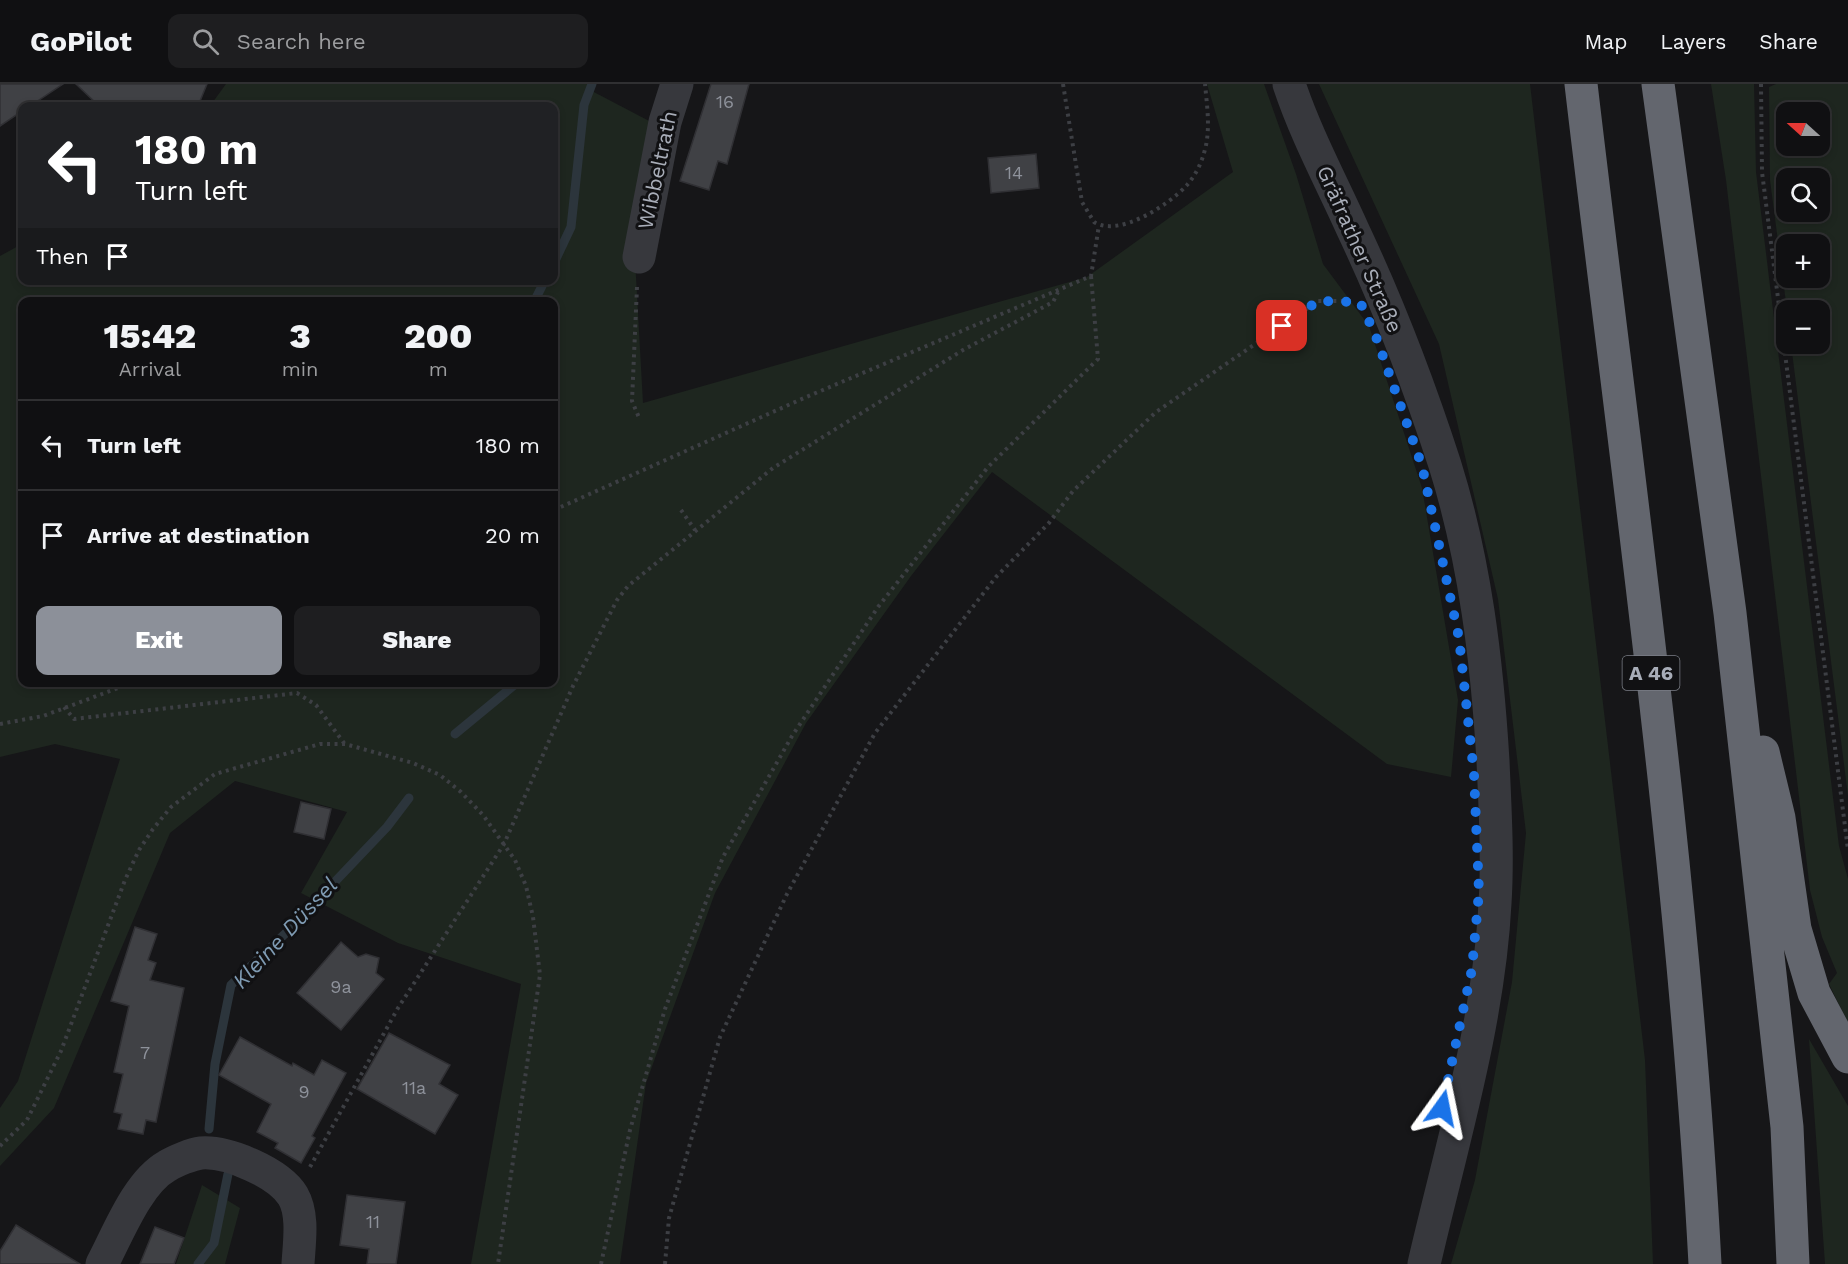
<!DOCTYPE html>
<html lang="en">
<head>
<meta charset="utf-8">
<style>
  :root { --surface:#101012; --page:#1e1e20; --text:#f1f3f6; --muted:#9c9d9f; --line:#303032; --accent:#8c9099 }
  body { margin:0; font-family:"Work Sans",sans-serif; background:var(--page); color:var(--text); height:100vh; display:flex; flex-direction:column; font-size:22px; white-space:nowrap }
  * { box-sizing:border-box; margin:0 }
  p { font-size:20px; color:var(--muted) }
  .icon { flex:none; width:33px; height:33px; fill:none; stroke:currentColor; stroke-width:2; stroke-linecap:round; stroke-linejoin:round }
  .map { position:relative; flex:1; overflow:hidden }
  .panel { position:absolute; left:18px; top:213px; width:540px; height:390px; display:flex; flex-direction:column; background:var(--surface); border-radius:12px; box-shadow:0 3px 9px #0003,0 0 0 2px var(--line) }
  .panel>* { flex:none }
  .banner { position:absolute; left:18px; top:18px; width:540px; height:183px; border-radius:12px; box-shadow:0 3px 9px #0003,0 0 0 2px var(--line); background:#202124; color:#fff; overflow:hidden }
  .needle { width:39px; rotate:291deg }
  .fabs { position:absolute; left:1776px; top:18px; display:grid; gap:12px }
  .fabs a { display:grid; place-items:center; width:54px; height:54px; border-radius:12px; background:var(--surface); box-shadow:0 3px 9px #0003,0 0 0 2px var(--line); font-size:30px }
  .pin { position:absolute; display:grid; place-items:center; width:51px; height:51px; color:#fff; margin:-26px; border-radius:12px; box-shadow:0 3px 9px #0006 }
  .me { position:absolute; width:66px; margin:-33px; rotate:12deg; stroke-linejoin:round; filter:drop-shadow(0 0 4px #0008) }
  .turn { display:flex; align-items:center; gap:21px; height:126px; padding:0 18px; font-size:27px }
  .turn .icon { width:78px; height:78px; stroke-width:2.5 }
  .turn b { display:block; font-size:42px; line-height:51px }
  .then { display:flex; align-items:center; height:57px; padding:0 18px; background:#0003; gap:12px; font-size:22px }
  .eta { display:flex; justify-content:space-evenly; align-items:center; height:102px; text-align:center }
  .eta b { font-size:36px; font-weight:800; line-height:42px }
  .cta { display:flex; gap:12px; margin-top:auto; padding:12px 18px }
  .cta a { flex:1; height:69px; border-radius:12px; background:var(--accent); color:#fff; font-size:24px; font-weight:800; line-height:69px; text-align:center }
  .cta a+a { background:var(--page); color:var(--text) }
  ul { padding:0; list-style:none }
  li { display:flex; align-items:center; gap:18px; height:90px; padding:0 18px; border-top:2px solid var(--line) }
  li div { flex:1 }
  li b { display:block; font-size:22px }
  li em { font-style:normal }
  header { display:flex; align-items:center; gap:36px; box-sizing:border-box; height:84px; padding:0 30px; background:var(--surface); border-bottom:2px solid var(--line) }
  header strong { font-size:28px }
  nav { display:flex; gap:33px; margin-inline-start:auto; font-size:21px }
  .search { width:420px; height:54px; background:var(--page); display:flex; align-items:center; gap:15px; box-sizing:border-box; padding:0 21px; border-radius:12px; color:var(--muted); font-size:22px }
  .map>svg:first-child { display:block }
  .green { fill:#1e261f; fill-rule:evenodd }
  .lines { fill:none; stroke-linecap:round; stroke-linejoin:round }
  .stream { stroke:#2c353c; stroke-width:9 }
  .building { fill:#404145; stroke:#303034; stroke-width:1.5 }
  .path { stroke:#3d3f44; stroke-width:4; stroke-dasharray:3 4.5; stroke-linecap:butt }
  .minor { stroke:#37383d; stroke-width:33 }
  .highway { stroke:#63666e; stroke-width:33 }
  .route { stroke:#1a73e8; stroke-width:10; stroke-dasharray:0 18 }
  .labels { text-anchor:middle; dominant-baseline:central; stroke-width:6; stroke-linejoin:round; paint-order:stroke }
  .number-label { font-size:18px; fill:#8e929b }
  .shield { fill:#111113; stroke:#7b7e86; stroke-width:1.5 }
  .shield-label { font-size:20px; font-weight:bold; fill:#a8adb8 }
  .street-label { font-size:21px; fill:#a8adb8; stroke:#111113 }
  .water-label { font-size:22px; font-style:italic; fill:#7f9bb3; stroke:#111113 }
</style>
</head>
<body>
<header>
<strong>GoPilot</strong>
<div class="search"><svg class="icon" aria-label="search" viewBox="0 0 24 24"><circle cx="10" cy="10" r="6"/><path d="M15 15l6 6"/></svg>Search here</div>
<nav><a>Map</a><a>Layers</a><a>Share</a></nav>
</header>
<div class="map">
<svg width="1848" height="1180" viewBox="0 0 1848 1180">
  <rect width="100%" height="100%" fill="#161618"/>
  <path class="green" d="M226,0H591L590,6L653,39L635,175L643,319L1087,193L1233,88L1207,0H1264L1296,90L1323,180L1369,242L1422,404L1458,616L1451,693L1387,680L992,388L911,492L806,639L715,809L646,999L620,1180H471L521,900L398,859L301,809L347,728L235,697L170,749L54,1024L0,1082V1024L18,997L120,675L55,660L0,673V172L22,160V196H554V22H210ZM22,218H554V598H22Z
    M1319,0H1530L1645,976L1653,1180H1451L1475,1096L1512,898L1526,749L1498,515L1439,260Z
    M1711,0H1754L1756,88L1839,762L1848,795V939L1829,900L1837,889L1822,853L1810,806L1726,96Z
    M1776,0H1848V712L1791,260H1820V226H1787L1770,96L1769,3ZM1786,28H1820V62H1786ZM1786,94H1820V128H1786ZM1786,160H1820V194H1786Z
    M1809,955L1848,1022V1180H1825Z
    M202,1101L240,1124L225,1180H176Z"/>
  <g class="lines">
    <path class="stream" d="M554,179L571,143L584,21L592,0
      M534,218L545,196
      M455,650L518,598
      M209,1045L215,980L231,901L289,846L387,743L409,714
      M198,1180L214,1159L228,1090"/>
  </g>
  <path class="building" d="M0,0H63L30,22H22V27L0,42Z
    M76,0H207L198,22H99Z
    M711,0H749L727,80L718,77L709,106L680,97Z
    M1036,70L1039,104L991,109L988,74Z
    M301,718L331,725L324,755L294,748Z
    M135,843L157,850L148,876L156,879L150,896L184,904L156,1038L146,1036L143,1050L118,1045L122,1030L114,1028L123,990L114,988L129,922L111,917Z
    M341,858L358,873L366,870L379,874L376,889L384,895L341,946L297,909Z
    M389,949L450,981L439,1000L458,1011L435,1050L357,1005Z
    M240,953L292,982L293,979L314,991L322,976L346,989L312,1052L315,1054L301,1079L275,1064L278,1059L257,1048L271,1020L219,991Z
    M347,1111L405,1118L396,1180H367L369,1165L340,1161Z
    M16,1141L80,1180H0V1167Z
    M155,1143L184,1154L174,1180H140Z"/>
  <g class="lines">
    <path class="path" d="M1063,0L1082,118L1094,138C1119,154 1170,120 1187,101C1195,92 1201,80 1204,69C1211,47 1207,22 1205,0
      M1761,0L1762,88L1848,766
      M637,203L632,317L640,336
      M554,426L804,314L1091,192L1099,141
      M681,426L695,446
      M64,623L74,635L297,609L316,621L344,659
      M0,640L43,632L134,598
      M0,1062L27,1036L61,967L125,796L139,766L153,745L171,723L215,690L320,660H345L413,679L440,691L461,708L483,731L515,776L526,802L533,833L540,891L498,1180
      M310,1083L398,924L504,760L573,602L617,516L628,502L773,384L963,266L1053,218L1058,208
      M601,1180L630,1046L665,925L723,773L792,652L878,523L988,383L1098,275L1091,192
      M665,1180L669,1134L720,953L787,810L875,649L996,493L1049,439L1073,407L1156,328L1318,217H1351"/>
    <path class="minor" d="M1289,0C1306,51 1331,97 1353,146C1389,222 1419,301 1445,381C1475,477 1487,577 1493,677C1495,724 1498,772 1495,819C1489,939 1451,1063 1424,1180
      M639,173L665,38L677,0
      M102,1180C118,1150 137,1099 167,1082C175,1077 192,1070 201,1069C228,1067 279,1089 293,1112C304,1131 299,1160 298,1180"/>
    <path class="highway" d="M1581,0C1627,392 1684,785 1705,1180
      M1658,0L1730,529L1787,1043L1793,1180
      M1763,668L1779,734L1795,845L1814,909L1848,973"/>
  </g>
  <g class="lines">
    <path class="route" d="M1282,242L1318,217L1360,218L1375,250L1422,382L1459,554L1474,690L1479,808L1472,885L1442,1024"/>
  </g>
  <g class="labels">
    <g class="number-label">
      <text x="725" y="17">16</text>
      <text x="1014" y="88">14</text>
      <text x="341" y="902">9a</text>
      <text x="145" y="968">7</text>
      <text x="414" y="1003">11a</text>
      <text x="304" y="1007">9</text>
      <text x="373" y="1137">11</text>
    </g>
    <rect class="shield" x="1622.5" y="572" width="57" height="34" rx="4.5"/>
    <g class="shield-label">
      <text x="1651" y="589">A 46</text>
    </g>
    <g class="street-label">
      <text transform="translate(657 86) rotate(-78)">Wibbeltrath</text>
      <text transform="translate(1360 165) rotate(66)">Gräfrather Straße</text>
    </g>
    <g class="water-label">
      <text transform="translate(285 849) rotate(-47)">Kleine Düssel</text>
    </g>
  </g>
</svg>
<div class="fabs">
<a><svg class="needle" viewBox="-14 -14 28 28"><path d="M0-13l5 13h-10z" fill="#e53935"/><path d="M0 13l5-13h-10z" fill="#9c9d9f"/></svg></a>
<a><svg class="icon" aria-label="search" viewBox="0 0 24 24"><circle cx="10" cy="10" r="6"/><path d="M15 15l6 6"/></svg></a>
<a>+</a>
<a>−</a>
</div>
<div class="pin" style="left:1282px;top:242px;background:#d93025"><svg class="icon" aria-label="arrive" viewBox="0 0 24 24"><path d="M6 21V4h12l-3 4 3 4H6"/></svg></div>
<svg class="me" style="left:1442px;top:1024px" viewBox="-20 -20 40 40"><path d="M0-17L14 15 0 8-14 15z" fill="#1a73e8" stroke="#fff" stroke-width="4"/></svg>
<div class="banner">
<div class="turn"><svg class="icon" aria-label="left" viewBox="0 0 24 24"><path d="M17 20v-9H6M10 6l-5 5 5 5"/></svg><div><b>180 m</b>Turn left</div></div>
<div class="then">Then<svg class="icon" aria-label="arrive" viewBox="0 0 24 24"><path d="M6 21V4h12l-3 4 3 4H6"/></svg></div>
</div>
<section class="panel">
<div class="eta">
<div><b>15:42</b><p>Arrival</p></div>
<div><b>3</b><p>min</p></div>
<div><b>200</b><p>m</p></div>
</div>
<ul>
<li><svg class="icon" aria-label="left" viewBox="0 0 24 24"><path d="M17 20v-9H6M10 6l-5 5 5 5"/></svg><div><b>Turn left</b></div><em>180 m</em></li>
<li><svg class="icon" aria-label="arrive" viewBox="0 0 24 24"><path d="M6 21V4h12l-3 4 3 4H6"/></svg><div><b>Arrive at destination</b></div><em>20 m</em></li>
</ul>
<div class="cta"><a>Exit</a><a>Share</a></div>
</section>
</div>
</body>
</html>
